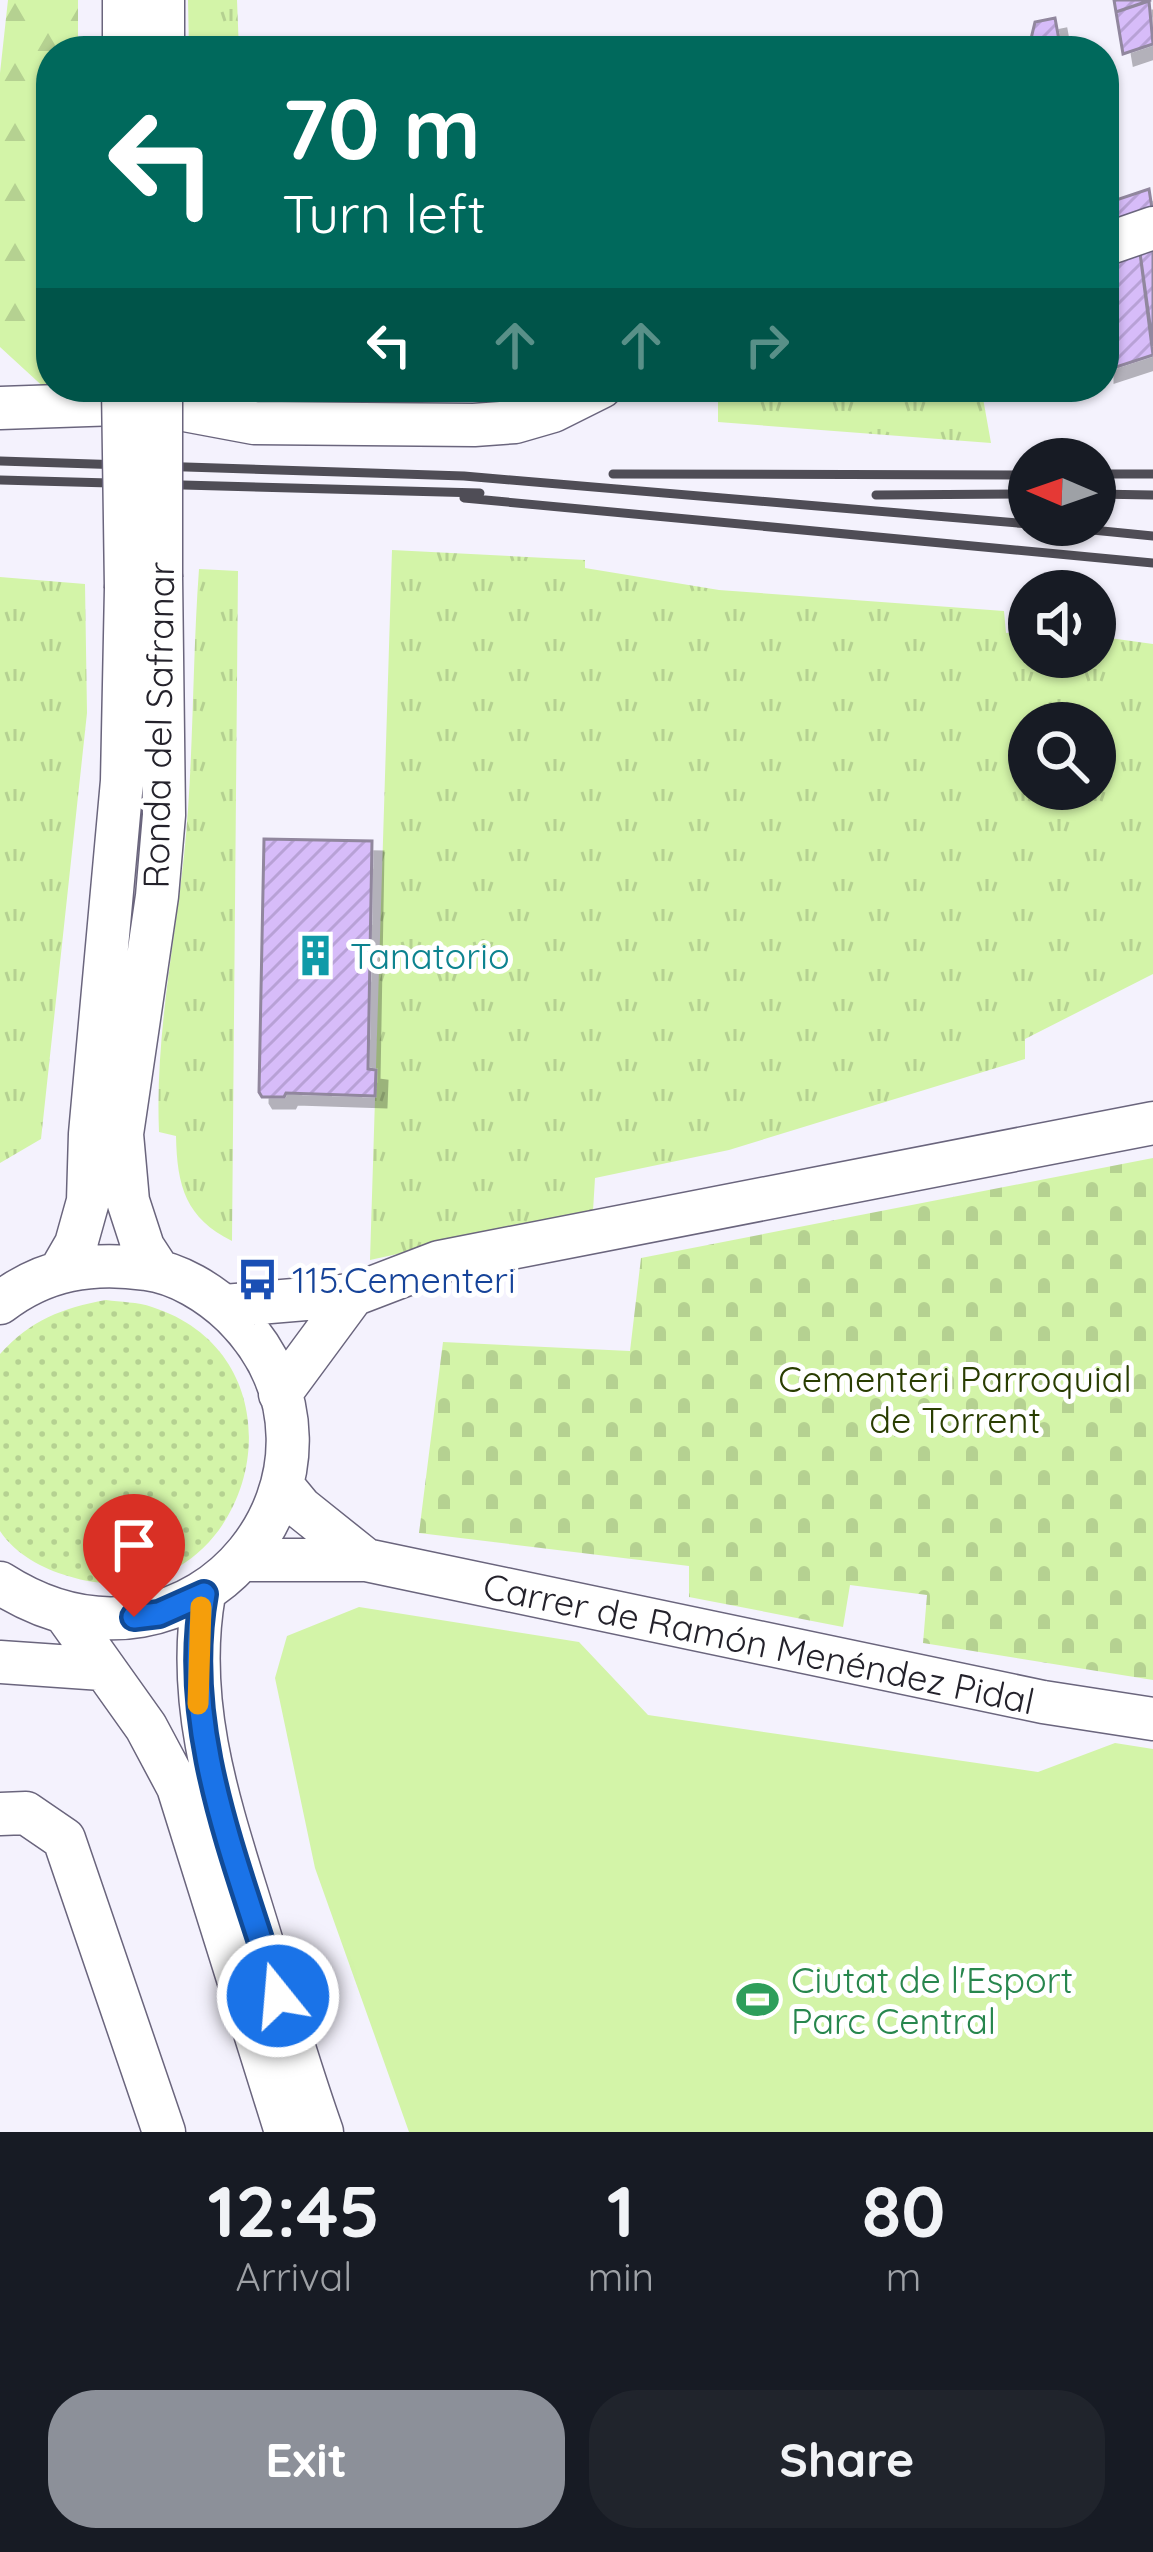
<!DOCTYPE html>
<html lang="en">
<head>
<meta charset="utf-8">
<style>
  :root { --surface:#171b24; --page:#20242c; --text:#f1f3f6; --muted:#9ea1a6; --accent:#8c9099 }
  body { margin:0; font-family:Quicksand,sans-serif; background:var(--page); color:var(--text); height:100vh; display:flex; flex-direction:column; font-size:45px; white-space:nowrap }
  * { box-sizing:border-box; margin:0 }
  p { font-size:39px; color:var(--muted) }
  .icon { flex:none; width:66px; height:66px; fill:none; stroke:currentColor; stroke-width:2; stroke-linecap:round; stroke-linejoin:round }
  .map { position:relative; height:2132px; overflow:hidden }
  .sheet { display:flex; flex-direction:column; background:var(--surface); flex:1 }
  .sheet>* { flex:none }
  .top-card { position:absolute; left:36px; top:36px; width:1083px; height:366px; border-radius:48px; box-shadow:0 3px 9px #0004; background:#00695c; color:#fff; overflow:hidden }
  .needle { width:78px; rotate:272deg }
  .fabs { position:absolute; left:1008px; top:438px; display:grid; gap:24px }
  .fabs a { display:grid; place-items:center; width:108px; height:108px; border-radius:50%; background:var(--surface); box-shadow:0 3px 9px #0004; font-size:60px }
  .pin { position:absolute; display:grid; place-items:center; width:102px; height:102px; color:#fff; margin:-123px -51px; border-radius:50% 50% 50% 0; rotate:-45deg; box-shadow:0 0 12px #0007 }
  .pin .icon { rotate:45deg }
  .me { position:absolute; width:132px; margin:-66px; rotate:343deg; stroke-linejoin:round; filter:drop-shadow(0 0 9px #0008) }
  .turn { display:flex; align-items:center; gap:42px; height:252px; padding:0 48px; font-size:54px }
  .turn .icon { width:156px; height:156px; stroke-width:2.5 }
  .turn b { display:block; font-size:84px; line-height:102px }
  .lanes { display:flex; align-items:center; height:114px; padding:0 48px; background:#0003; justify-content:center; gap:60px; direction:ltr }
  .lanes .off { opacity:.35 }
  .eta { display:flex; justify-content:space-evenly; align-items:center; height:204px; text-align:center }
  .eta b { font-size:72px; font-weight:800; line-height:84px }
  .button { display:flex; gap:24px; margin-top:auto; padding:24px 48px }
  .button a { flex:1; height:138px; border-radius:48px; background:var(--accent); color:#fff; font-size:48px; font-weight:800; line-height:138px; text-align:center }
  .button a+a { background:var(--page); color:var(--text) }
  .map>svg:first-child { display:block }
  .grass { fill:url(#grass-tufts); fill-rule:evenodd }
  .forest { fill:url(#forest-firs) }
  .cemetery { fill:url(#cemetery-stones) }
  .garden { fill:url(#garden-dots) }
  .pitch { fill:#d3f4a8 }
  .building { fill:url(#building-hatch); stroke:#91879e; stroke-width:3; filter:url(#shadow) }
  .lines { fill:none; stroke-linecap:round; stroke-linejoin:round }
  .minor-casing { stroke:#6a657d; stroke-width:45 }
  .minor { stroke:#fff; stroke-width:42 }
  .rail { stroke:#4f4d56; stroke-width:9 }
  .minor-bridge-casing { stroke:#6a657d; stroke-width:45; stroke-linecap:butt }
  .minor-bridge { stroke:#fff; stroke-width:42 }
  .route-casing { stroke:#114b97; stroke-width:30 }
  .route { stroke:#1a73e8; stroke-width:21 }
  .slow { stroke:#f59e0b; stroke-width:21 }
  .labels { text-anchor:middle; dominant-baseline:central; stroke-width:10; stroke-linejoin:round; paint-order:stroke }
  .street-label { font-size:36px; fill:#24222b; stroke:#fff }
  .culture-label { font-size:36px; fill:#0d838f; stroke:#fff; text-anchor:start }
  .transit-label { font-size:36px; fill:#164399; stroke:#fff; text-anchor:start }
  .park-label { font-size:36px; fill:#293d01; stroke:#fff }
  .leisure-label { font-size:36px; fill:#27864d; stroke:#fff; text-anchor:start }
</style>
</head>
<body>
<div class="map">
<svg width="1153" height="2132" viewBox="0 0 1153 2132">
  <defs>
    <pattern id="grass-tufts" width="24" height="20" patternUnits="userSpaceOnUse" patternTransform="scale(3)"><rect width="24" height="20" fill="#d3f4a8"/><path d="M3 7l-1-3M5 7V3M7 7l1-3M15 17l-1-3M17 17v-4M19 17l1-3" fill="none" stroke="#b5d191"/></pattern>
    <pattern id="forest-firs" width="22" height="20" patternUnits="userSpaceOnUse" patternTransform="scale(3)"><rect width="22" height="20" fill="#d3f4a8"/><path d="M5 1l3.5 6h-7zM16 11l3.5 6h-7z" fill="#b5d191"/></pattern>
    <pattern id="cemetery-stones" width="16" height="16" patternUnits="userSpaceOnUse" patternTransform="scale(3)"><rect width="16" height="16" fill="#d3f4a8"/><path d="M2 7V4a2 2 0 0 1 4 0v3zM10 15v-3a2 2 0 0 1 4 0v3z" fill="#b5d191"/></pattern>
    <pattern id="garden-dots" width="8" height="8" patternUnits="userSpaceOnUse" patternTransform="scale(3)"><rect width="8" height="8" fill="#d3f4a8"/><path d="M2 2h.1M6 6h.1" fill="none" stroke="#b5d191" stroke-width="1.8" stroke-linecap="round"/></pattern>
    <pattern id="building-hatch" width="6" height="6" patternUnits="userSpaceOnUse" patternTransform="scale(3)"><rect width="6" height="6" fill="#d7bcf9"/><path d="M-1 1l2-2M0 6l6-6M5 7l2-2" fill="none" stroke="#b8a1d6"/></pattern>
    <filter id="shadow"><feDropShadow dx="11" dy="11" stdDeviation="0" flood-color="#0004"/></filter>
  </defs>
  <rect width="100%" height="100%" fill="#f4f2fd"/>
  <path class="grass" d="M188,0H237L239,51H189Z
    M718,387H981L991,443L718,422Z
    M392,550L585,560V568L719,590L1004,611L1006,633L1029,631V657H1095V636L1153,644V974L1025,1039V1059L729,1150L595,1178L593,1211L370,1260ZM1029,723H1095V789H1029Z
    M199,569L238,571L232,1241C186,1218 177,1187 176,1136L159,1132C155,1039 174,947 184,856C194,761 192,664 199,569Z
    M0,577L85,584L87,713L41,1139L0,1163Z"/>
  <path class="forest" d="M8,0H78V51H51L49,392L0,347V73Z"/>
  <path class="cemetery" d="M1153,1158V1680L923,1643L927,1595L850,1585L843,1627L689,1597V1566L419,1533L443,1342L630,1351L641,1258Z"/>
  <path class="garden" d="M106,1300C120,1302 138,1302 152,1307C326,1363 246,1632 68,1576C43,1569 15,1554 0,1531V1354C31,1320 62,1308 106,1300Z"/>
  <path class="pitch" d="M359,1607L579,1642L648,1715L1038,1772L1115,1743L1153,1749V2132H409L315,1868L275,1678L287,1636Z"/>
  <path class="building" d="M1114,0H1151L1116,12Z
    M1149,1L1153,44L1123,54L1116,12Z
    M1055,18L1061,51H1014L1030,43L1035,22Z
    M1149,189L1153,215L1104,231V204Z
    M1153,244V346L1140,253Z
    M1140,253L1153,355L1104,371V265Z
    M264,839L372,841L368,1069L376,1070L375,1096L286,1093L284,1097H262L259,1092Z"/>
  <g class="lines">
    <defs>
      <path id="minor" d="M124,51V0
        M163,51V0
        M1104,245L1153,228
        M0,408L147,403L254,423L474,425L515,422L553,411L601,387
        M61,1270L76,1244L88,1201L90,1134L122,781L126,588
        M158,1270L143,1247L128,1201L122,1134L157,896L164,815L161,577
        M0,1303C44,1269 92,1261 146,1269C178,1273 210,1293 233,1315C383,1465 198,1710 0,1583
        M224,1306L353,1295L439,1262L1153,1123
        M280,1394L353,1295
        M282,1485L301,1508L366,1560
        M243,1560H366L1043,1702L1153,1719
        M204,1594C184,1708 222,1812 255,1920C277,1991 297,2062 322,2132
        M67,1616L146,1727L178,1787L286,2132
        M0,1662L102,1669
        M0,1814L26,1813L64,1839L164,2132"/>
    </defs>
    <use href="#minor" class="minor-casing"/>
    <use href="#minor" class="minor"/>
    <path class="rail" d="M0,461L464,476L1029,524
      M613,474L1029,475
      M1095,474H1153
      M0,480L480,493
      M1095,494L1153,495
      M876,495L1029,494
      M464,498L1153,563
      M1042,525L1153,536"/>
    <defs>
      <path id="minor-bridge" d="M123,387L126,588
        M161,387V577"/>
    </defs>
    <use href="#minor-bridge" class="minor-bridge-casing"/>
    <use href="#minor-bridge" class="minor-bridge"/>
  </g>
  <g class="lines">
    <defs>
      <path id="route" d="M134,1617L159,1614L204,1594C179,1732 239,1866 278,1996"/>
    </defs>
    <use href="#route" class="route-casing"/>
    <use href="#route" class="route"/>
    <path class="slow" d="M198,1704L201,1607"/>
  </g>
  <defs>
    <symbol id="building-bare" viewBox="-9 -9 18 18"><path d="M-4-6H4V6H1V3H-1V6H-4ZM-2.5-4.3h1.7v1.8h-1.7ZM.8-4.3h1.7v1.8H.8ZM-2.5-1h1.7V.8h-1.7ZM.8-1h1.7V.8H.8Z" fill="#0f9aa8" stroke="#fff" stroke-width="2.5" paint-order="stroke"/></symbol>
    <symbol id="bus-bare" viewBox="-9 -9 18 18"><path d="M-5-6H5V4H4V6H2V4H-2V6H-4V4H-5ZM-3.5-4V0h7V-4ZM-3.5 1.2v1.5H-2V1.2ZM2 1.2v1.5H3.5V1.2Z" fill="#1a4fb4" stroke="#fff" stroke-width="2.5" paint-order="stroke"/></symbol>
    <symbol id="stadium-bare" viewBox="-9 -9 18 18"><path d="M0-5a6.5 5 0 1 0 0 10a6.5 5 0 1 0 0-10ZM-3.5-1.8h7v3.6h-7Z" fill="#2e9e5b" stroke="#fff" stroke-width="2.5" paint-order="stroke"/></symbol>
  </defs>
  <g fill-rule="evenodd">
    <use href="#building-bare" x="286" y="926" width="59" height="59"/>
    <use href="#bus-bare" x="228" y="1250" width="59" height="59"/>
    <use href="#stadium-bare" x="728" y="1970" width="59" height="59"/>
  </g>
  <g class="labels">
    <g class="street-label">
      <text transform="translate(158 725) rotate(-89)">Ronda del Safranar</text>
      <text transform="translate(759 1643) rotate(12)">Carrer de Ramón Menéndez Pidal</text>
    </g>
    <g class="culture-label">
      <text x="350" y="955">Tanatorio</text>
    </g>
    <g class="transit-label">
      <text x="292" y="1279">115.Cementeri</text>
    </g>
    <g class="park-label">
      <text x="955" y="1378">Cementeri Parroquial<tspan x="955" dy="41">de Torrent</tspan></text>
    </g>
    <g class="leisure-label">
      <text x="791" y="1979">Ciutat de l'Esport<tspan x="791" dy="41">Parc Central</tspan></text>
    </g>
  </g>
</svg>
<div class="fabs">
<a><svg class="needle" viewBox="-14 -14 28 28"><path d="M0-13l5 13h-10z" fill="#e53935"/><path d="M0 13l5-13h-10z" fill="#9ea1a6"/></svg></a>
<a><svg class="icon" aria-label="sound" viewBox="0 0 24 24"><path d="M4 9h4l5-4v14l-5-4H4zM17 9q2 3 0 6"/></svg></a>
<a><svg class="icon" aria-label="search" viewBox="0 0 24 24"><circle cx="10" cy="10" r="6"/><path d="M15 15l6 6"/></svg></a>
</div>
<div class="pin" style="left:134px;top:1617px;background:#d93025"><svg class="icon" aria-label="arrive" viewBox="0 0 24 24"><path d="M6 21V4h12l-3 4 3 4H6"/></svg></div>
<svg class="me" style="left:278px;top:1996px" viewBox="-20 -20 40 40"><circle r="17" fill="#1a73e8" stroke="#fff" stroke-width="3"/><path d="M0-11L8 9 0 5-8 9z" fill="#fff"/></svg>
<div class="top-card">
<div class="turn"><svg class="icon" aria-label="left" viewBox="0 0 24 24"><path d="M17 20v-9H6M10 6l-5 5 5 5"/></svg><div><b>70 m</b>Turn left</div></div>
<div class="lanes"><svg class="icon" aria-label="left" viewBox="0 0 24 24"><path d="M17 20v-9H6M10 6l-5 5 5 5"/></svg><svg class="icon off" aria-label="ahead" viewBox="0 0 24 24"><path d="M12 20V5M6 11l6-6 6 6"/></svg><svg class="icon off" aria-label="ahead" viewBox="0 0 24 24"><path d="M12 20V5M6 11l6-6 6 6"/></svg><svg class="icon off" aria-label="right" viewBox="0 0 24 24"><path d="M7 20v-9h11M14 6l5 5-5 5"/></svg></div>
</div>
</div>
<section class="sheet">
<div class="eta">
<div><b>12:45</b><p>Arrival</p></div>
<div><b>1</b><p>min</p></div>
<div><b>80</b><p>m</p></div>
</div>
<div class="button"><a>Exit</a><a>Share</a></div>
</section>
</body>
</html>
